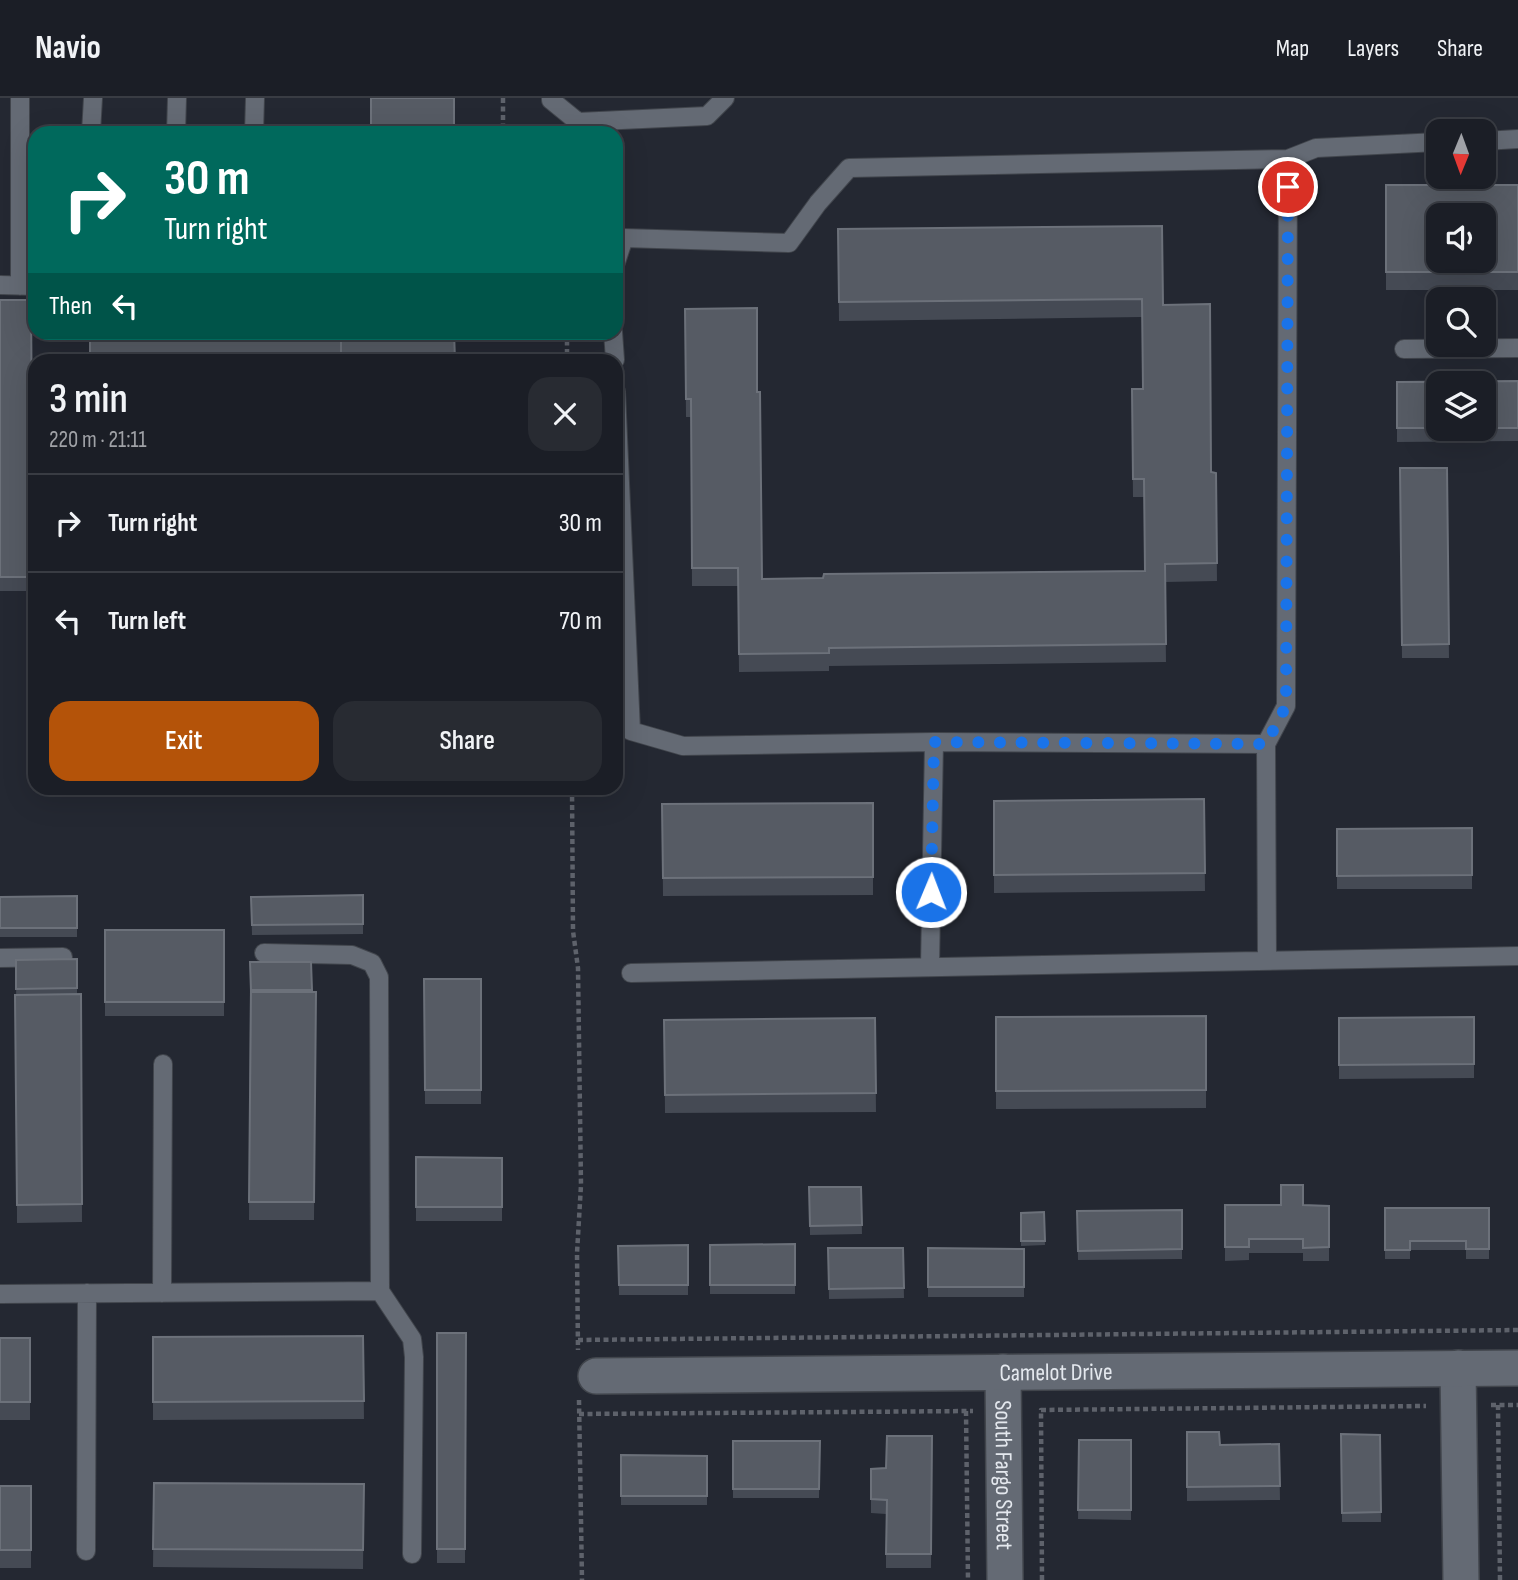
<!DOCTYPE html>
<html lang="en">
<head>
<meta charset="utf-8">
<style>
  :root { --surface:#1b1e26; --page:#282b32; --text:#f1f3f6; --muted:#a0a2a7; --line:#393c43; --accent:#b45309 }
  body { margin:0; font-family:"Sofia Sans Condensed",sans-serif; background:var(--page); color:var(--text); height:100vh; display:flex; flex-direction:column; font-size:26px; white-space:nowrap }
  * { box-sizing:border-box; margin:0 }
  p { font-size:23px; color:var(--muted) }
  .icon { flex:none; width:38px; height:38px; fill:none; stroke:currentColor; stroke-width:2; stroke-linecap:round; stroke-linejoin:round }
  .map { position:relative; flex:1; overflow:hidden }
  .drawer { position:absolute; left:28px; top:256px; width:595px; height:441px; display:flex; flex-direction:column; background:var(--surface); border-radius:21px; box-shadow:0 7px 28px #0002,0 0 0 2px var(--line) }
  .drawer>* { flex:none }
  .guide { position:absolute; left:28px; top:28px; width:595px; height:214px; border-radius:21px; box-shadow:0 7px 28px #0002,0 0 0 2px var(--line); background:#00695c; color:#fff; overflow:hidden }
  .needle { width:46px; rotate:181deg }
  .buttons { position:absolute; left:1426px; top:21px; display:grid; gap:14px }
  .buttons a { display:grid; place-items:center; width:70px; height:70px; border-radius:14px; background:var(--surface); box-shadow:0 7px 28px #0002,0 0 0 2px var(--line); font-size:35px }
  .pin { position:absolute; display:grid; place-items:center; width:60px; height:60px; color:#fff; margin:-30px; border:4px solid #fff; border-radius:50%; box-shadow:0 2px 7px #0007 }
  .me { position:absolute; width:77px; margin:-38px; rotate:1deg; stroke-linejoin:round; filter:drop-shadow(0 0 5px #0008) }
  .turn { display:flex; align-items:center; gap:24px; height:147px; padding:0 21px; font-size:32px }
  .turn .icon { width:91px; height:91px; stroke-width:2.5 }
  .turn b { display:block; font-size:49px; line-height:60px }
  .then { display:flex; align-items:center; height:66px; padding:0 21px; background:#0003; gap:14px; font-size:26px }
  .round { display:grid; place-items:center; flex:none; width:74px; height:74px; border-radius:21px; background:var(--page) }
  .head { display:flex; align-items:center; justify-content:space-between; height:119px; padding:0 21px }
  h1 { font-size:42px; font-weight:600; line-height:52px }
  .action { display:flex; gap:14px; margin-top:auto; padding:14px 21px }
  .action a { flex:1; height:80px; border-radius:21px; background:var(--accent); color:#fff; font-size:28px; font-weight:600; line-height:80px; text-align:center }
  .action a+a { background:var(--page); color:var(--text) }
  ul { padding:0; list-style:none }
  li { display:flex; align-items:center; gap:21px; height:98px; padding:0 21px; border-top:2px solid var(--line) }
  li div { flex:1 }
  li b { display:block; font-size:26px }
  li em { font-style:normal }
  header { display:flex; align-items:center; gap:42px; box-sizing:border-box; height:98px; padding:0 35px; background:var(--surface); border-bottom:2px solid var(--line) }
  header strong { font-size:33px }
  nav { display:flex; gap:38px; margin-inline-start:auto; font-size:24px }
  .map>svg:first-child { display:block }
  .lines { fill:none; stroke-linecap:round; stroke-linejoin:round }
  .lane-casing { stroke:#41454c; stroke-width:20 }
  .street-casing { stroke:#41454c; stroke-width:38 }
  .path { stroke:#5e626b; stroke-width:4.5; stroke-dasharray:5 3.5; stroke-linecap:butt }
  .lane { stroke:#646a74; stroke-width:18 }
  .street { stroke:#646a74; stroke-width:35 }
  .wall { fill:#454a54; fill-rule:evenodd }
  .building { fill:#565b64; stroke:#6c717a; stroke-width:2; fill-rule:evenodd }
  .route { stroke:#1a73e8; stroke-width:12; stroke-dasharray:0 21.6 }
  .labels { text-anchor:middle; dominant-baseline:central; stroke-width:7; stroke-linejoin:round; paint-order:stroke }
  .street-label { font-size:24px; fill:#e4e8ee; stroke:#1a1f28 }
</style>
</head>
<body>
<header>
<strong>Navio</strong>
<nav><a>Map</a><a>Layers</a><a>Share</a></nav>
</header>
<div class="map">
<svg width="1518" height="1482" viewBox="0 0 1518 1482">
  <rect width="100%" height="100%" fill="#242832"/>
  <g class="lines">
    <defs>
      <path id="lane" d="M551,0V2L578,24L707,18L725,0
        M91,35L93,0
        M176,35L177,0
        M254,35L255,0
        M1484,43L1518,41
        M616,164L624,140L789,145L818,105L849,70L1288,61
        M0,187L35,188
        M20,188V0
        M613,234L615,262
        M1404,251L1518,250
        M616,294L631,633L683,648L934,644
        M264,855L352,857L372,865L379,879L380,1193L412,1241L414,1259L412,1456
        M0,860L63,859
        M1267,863L1266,646L1286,608L1288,61L1316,50L1438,44
        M930,869L934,644L1266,646
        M631,875L1518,858
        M162,1195L163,966
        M0,1196L380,1193
        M86,1453L87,1195"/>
      <g id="street">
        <path d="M1458,1270L1461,1482"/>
        <path id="s1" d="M1003,1274L1005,1482"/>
        <path id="s2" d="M596,1278L1518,1270"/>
      </g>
    </defs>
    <use href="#lane" class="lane-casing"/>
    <use href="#street" class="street-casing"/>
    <path class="path" d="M503,0V35
      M567,234V262
      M572,690L573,833L578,870L581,1087L577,1155L578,1252
      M578,1242L1518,1232
      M579,1302L582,1482
      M1491,1307H1518
      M1498,1307L1500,1482
      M966,1313L968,1482
      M579,1316L973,1313
      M1042,1482L1041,1312L1426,1308"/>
    <use href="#lane" class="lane"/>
    <use href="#street" class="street"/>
  </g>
  <path class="wall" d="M1386,87H1518V192H1386Z
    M1162,128L1163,207L1211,374L1216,375L1217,483L1165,484L1166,564L829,568V573L739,574L738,488H692L691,319H686L685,211L757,294L762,481L1145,473L1144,399H1133L1132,309L1143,291L1142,219L839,223L838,131Z
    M0,202H31L33,493H0Z
    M1518,283V343L1397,344V284ZM1438,285H1484V331H1438Z
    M1400,370H1447L1449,560H1402Z
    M1204,701L1205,793L994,795V703Z
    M873,705V797L663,798L662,706Z
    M1472,730V791H1337V731Z
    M363,797V836L252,837L251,799Z
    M77,798V839H0V799Z
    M105,832H224V918H105Z
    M77,861V896H81L82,1124L17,1125L16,862Z
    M250,864H311L312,894H316L314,1122H249Z
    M424,881H481V1006H425Z
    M1206,918V1010L996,1011V919Z
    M1474,919V980L1339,981V920Z
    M875,920L876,1014L665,1015L664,922Z
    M416,1059L502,1060V1123H416Z
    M809,1089H861L862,1136L810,1137Z
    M1225,1107L1329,1108V1163H1303V1155H1249V1162L1225,1163Z
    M1385,1110H1489V1161H1466V1152H1410V1161H1385Z
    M1182,1112V1161L1078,1162L1077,1113Z
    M1044,1114L1045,1147L1021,1148V1115Z
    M795,1146V1196H710V1147Z
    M688,1147V1197H619L618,1148Z
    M828,1150H903L904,1200L829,1201Z
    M928,1150L1024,1151V1199H928Z
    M437,1235H466L465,1465H437Z
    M363,1238L364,1321L153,1322V1239Z
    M0,1240H30V1322H0Z
    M1187,1334L1220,1347L1279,1346L1280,1402L1187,1403Z
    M1341,1336L1380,1337L1381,1424H1342Z
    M932,1338L931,1470H886V1416L871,1415V1371L886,1370Z
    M1079,1342H1131V1422L1078,1421Z
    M733,1343H820L819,1400H733Z
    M621,1357L707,1358V1407H621Z
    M154,1385L364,1386L363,1471L153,1469Z
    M0,1388H31V1470H0Z"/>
  <path class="building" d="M371,0H454V35H371Z
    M1386,87H1518V174H1386ZM1438,117H1484V163H1438Z
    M1162,128L1163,207L1210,206L1211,374L1216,375L1217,465L1165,466L1166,546L829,550V555L739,556L738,470H692L691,301H686L685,211L757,210V294H760L762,481L823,480L824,476L1145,473L1144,381H1133L1132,291H1143L1142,201L839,204L838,131Z
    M0,202H31L33,479H0Z
    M90,234H341V262H90Z
    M341,234H454L455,262H341Z
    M1518,283V330H1484V285H1438V330H1397V284Z
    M1400,370H1447L1449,546L1402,547Z
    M1204,701L1205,775L994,777V703Z
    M873,705V779L663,780L662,706Z
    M1472,730V777L1337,778V731Z
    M363,797V826L252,827L251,799Z
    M77,798V830H0V799Z
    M105,832H224V904H105Z
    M77,861V890L16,891V862Z
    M250,864H311L312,892H251Z
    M424,881H481V992H425Z
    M251,894H316L314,1104H249Z
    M81,896L82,1106L17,1107L15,897Z
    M1206,918V992L996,993V919Z
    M1474,919V966L1339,967V920Z
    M875,920L876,995L665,997L664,922Z
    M416,1059L502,1060V1109H416Z
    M1281,1087H1303V1107L1329,1108V1149L1303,1150V1141H1249V1149H1225V1107H1281Z
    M809,1089H861L862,1127L810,1128Z
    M1385,1110H1489V1151H1466V1143H1410V1152H1385Z
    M1182,1112V1151L1078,1153L1077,1113Z
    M1044,1114L1045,1143H1021V1115Z
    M795,1146V1187H710V1147Z
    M688,1147V1187H619L618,1148Z
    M828,1150H903L904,1190L829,1191Z
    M928,1150L1024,1151V1189H928Z
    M437,1235H466L465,1451H437Z
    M363,1238L364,1303L153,1304V1239Z
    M0,1240H30V1304H0Z
    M1187,1334H1219L1220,1347L1279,1346L1280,1388L1187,1389Z
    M1341,1336L1380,1337L1381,1414L1342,1415Z
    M887,1338H932L931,1456H886L887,1402L871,1401V1371L886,1370Z
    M1079,1342H1131V1412H1078Z
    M733,1343H820L819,1391H733Z
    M621,1357L707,1358V1398H621Z
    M154,1385L364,1386L363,1452L153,1451Z
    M0,1388H31V1452H0Z"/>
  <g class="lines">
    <path class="route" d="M931,794L934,644L1266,646L1286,608L1288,89"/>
  </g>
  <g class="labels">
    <g class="street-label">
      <text stroke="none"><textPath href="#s2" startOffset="460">Camelot Drive</textPath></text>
      <text stroke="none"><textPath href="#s1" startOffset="103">South Fargo Street</textPath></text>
    </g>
  </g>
</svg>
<div class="buttons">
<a><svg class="needle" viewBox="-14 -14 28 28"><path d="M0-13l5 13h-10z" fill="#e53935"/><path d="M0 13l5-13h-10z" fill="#a0a2a7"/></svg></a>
<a><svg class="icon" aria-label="sound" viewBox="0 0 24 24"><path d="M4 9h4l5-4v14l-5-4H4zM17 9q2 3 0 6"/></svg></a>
<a><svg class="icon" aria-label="search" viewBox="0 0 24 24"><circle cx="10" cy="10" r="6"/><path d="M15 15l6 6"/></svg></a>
<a><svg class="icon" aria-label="layers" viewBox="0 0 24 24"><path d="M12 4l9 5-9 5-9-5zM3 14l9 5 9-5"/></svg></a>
</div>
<div class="pin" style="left:1288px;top:89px;background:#d93025"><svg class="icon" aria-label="arrive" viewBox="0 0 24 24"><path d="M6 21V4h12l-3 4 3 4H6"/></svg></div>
<svg class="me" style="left:931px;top:794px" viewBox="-20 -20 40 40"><circle r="17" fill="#1a73e8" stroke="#fff" stroke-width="3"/><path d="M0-11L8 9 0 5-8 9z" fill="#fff"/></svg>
<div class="guide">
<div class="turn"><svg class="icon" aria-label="right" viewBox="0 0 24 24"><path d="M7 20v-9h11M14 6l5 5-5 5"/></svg><div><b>30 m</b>Turn right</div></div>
<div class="then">Then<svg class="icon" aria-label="left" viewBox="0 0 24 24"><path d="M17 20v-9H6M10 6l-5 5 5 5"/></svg></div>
</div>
<section class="drawer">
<div class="head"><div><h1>3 min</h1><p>220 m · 21:11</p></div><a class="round"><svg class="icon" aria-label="close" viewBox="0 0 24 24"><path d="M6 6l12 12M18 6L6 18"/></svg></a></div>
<ul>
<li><svg class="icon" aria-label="right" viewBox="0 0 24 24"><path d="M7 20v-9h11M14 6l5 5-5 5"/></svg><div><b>Turn right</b></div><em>30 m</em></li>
<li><svg class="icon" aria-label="left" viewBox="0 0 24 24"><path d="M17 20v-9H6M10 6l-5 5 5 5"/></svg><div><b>Turn left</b></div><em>70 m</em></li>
</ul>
<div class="action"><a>Exit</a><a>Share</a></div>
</section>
</div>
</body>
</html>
